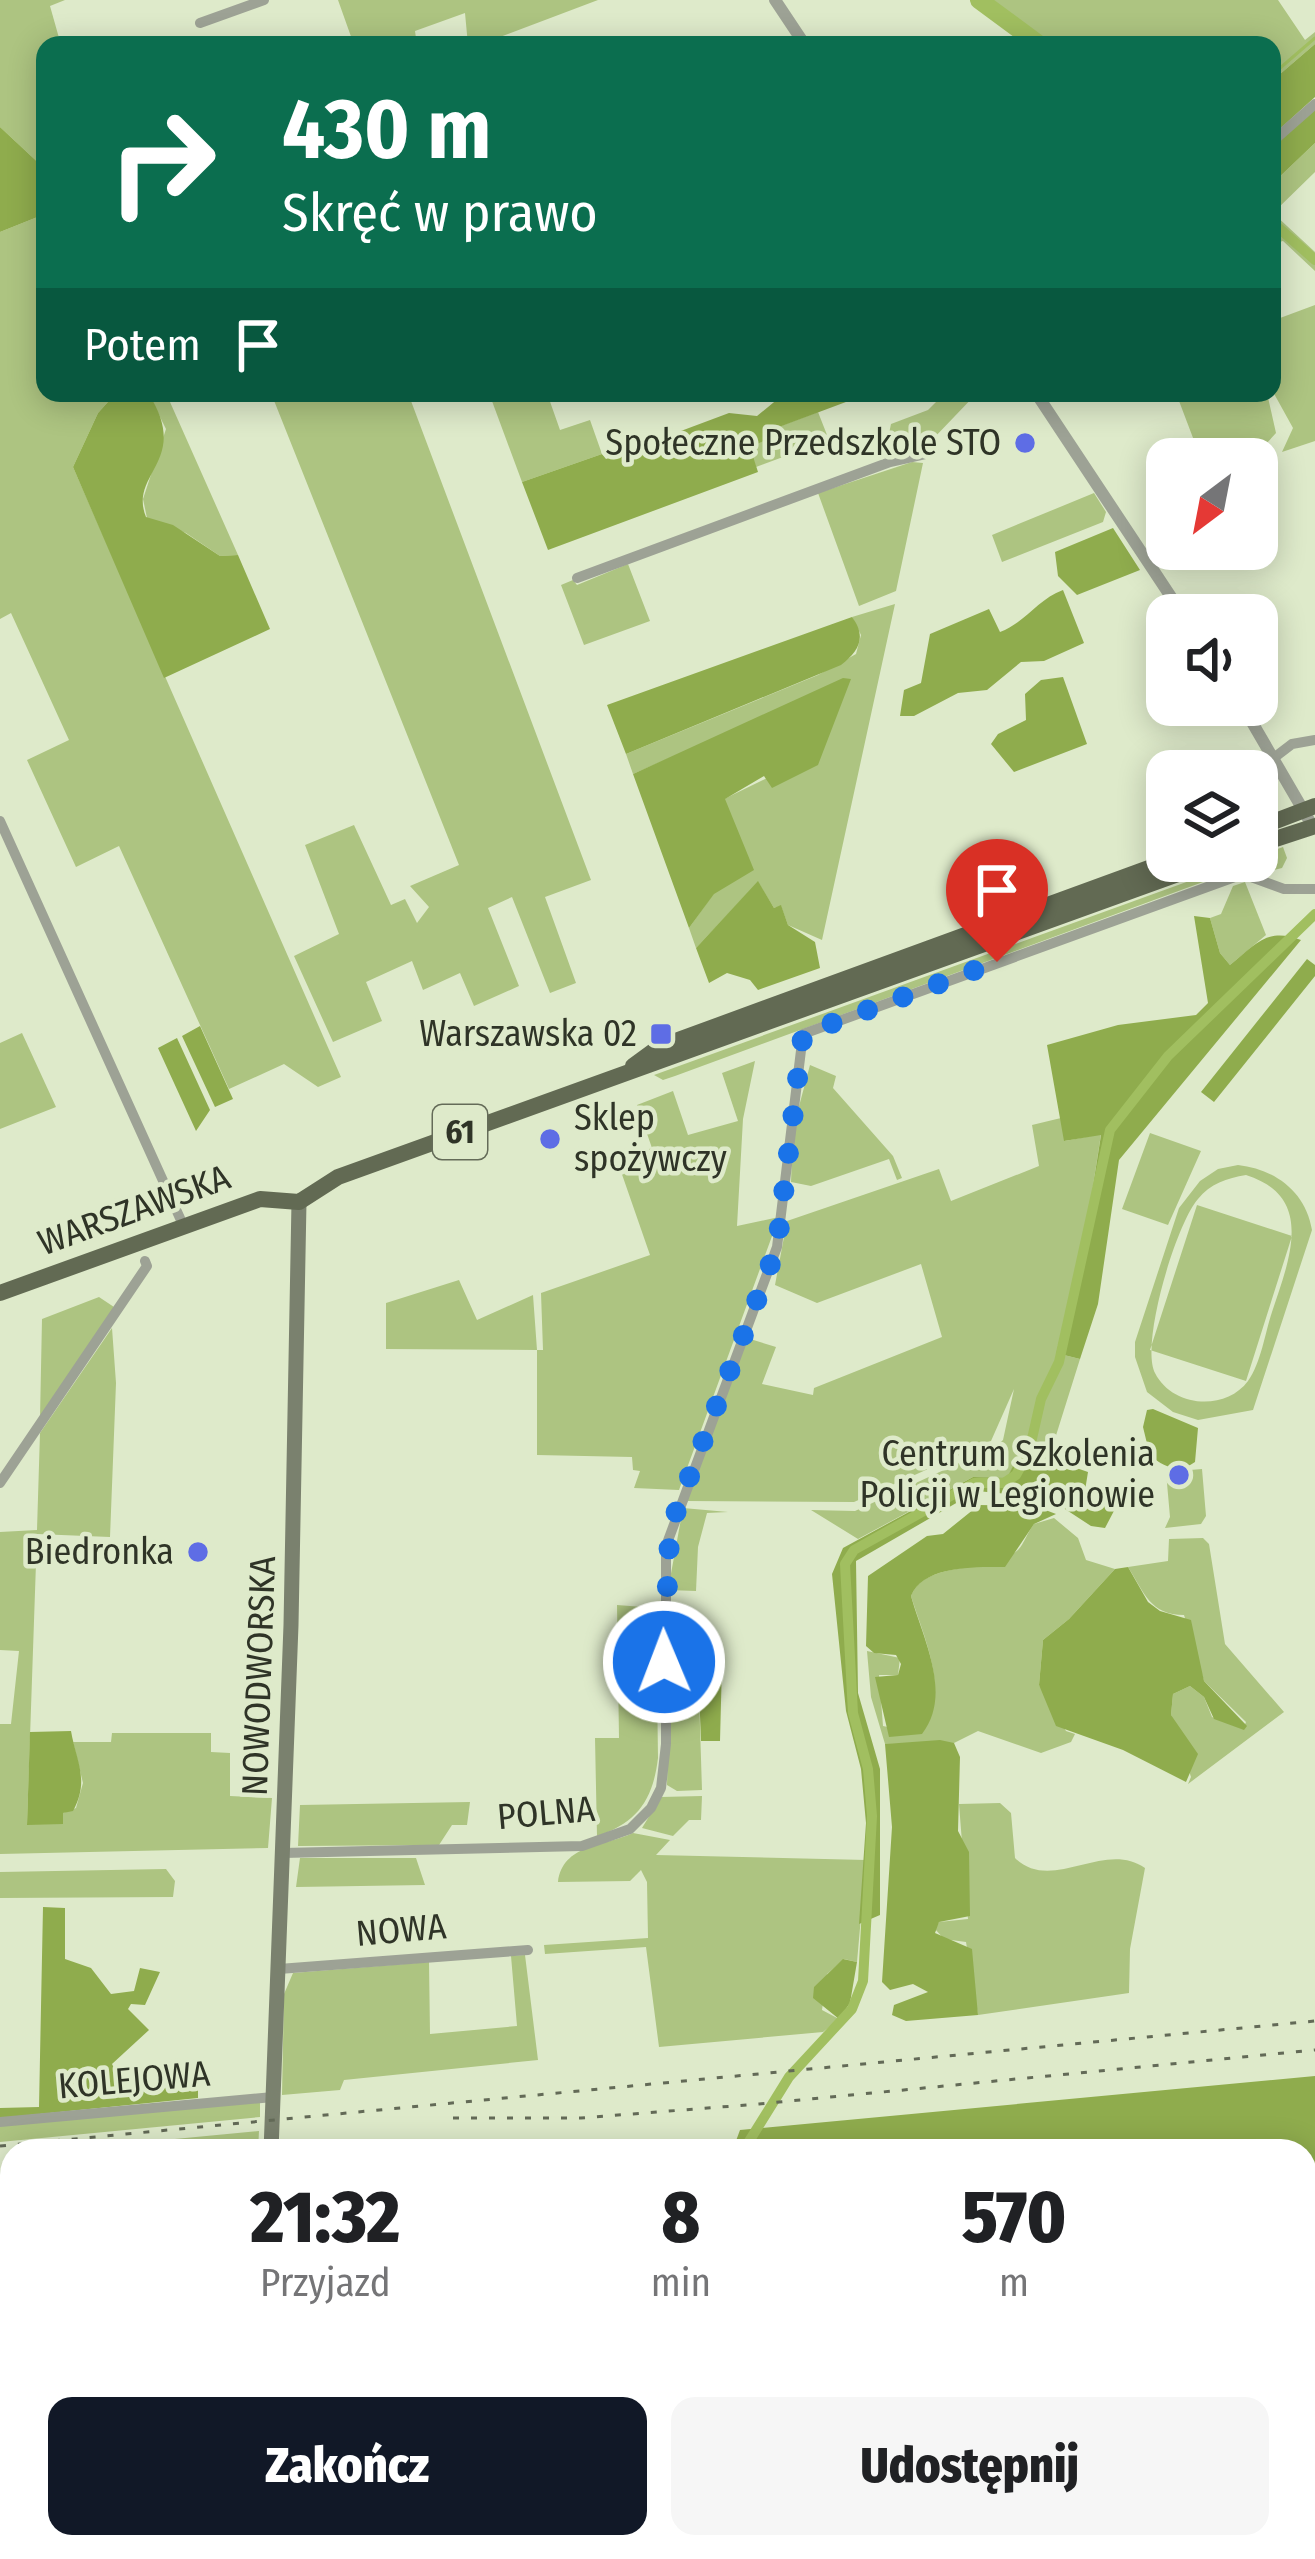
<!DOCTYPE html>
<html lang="pl">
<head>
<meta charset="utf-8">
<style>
  :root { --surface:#fff; --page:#f6f6f6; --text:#202124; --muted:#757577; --accent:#111827 }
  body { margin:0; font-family:"Fira Sans Condensed",sans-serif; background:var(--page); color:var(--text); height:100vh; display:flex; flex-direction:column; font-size:45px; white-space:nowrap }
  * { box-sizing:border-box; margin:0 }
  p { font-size:39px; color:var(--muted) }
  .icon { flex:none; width:66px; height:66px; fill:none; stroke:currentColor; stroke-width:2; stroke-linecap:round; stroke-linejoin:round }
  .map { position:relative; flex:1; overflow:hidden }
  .side { position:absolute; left:0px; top:2139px; width:1317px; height:420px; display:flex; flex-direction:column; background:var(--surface); border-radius:36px 36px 0 0; box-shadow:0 6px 30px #0003 }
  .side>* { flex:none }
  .top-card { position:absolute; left:36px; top:36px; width:1245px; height:366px; border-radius:24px; box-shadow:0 6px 30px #0003; background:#0b6e4f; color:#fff; overflow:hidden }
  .needle { width:78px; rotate:212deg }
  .controls { position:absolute; left:1146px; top:438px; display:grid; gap:24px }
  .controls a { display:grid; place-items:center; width:132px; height:132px; border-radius:24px; background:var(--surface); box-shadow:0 6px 30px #0003; font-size:60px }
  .pin { position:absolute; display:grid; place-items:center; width:102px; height:102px; color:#fff; margin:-123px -51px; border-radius:50% 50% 50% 0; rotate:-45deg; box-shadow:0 0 12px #0007 }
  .pin .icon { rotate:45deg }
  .me { position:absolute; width:132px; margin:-66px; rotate:359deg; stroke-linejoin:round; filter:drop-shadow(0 0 9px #0008) }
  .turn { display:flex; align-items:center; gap:42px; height:252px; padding:0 48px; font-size:54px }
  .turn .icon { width:156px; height:156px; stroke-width:2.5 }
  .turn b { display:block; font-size:84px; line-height:102px }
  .then { display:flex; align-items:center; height:114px; padding:0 48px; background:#0003; gap:24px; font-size:45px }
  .eta { display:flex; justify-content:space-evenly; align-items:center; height:204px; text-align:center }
  .eta b { font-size:72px; font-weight:800; line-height:84px }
  .button { display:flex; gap:24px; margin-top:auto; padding:24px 48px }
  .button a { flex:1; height:138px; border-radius:24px; background:var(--accent); color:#fff; font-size:48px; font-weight:800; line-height:138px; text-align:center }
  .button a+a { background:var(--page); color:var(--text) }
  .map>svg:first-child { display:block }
  .green { fill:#adc481; fill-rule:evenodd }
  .forest { fill:#8fac4d }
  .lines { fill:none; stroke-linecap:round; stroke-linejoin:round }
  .stream { stroke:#a1bf60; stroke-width:3 }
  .canal { stroke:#a1bf60; stroke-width:10 }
  .river { stroke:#a1bf60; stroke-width:18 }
  .minor { stroke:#9da295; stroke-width:10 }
  .tertiary { stroke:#9da295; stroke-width:12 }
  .secondary { stroke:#7a816e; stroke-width:15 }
  .primary { stroke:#626a53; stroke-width:16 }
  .rail { stroke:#636a57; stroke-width:3; stroke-dasharray:6 12; stroke-linecap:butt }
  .route { stroke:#1a73e8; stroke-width:21; stroke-dasharray:0 37.8 }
  .poi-dot { fill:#5e6de5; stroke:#deeaca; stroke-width:4.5 }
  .labels { text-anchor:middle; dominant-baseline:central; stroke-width:9; stroke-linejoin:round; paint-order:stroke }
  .shield { fill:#deeaca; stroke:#646b58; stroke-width:3 }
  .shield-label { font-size:33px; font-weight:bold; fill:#2f3427 }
  .poi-label { font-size:36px; fill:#2f3427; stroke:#deeaca; text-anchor:end }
  .street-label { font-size:36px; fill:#2f3427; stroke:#deeaca }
</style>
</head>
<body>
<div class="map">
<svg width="1315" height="2559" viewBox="0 0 1315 2559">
  <rect width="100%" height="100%" fill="#deeaca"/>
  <path class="green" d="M0,0H65L50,6L61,45H45V169L0,127Z
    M338,0H598L492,40L493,45H468L465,13L415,31L417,45H354Z
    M970,0H1278L1305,40L1315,32V44L1272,81V45H1029Z
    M1315,143V172L1273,213L1315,252V271L1283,241L1272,244V184Z
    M45,214V393H116L98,413L73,467L341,1077L318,1087L284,1064L229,1089L119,846L76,867L27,760L69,740L11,613L0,619V232Z
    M1315,305V441L1282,452L1293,428L1272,390V321Z
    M148,393H166L238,555L220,556L186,533L147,518L143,499L166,429Z
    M271,393H408L591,880L545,897L576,983L550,993L512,897L488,908L519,986L474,1006L460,973L423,990L412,961L366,982L382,1021L333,1042L294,956L339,934L305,845L354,825L391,905L405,899L417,923L429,907L410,886L459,865Z
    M489,393H547L560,430L590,420L602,454L522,482Z
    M945,393H977L932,440L884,458L891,424L928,410Z
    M1176,393H1267L1276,433L1266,444C1243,441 1225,459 1201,459Z
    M818,412L829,440L756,467L749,447L780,434L778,427Z
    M912,462L923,463L896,591L859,606L818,493Z
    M1094,493L1106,512L1103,522L1002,562L992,535Z
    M628,564L650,621L584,645L561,585L573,580L577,585Z
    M895,604L822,940L788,925L781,906L774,908L758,882L696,948L689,928L714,893L724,799L821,752L850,679L633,774L626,754L818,675L856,654L861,635L852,617Z
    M1283,847L1287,858L1282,868L1266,872L1241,868L675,1076L663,1080L654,1075Z
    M1245,882L1266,935L1230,965L1220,953L1210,918L1221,914L1233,886Z
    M22,1033L56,1107L0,1129V1043Z
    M755,1061L743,1119L737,1226L779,1217L679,1490L634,1488L640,1471L633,1470L632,1457L537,1455V1350L386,1349V1303L459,1280L477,1320L533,1295L537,1350H543L541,1293L650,1255L617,1160L652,1148L637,1105L673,1091L688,1135L738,1121L722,1073Z
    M810,1065L836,1076L833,1088L893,1156L902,1178L897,1180L889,1159L811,1186L791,1182L793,1129Z
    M1061,1118L1065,1141L1101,1134L1088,1218L1056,1353L1080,1359L1053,1445L1027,1438L1007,1479L973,1477L858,1539L811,1510L855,1511L996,1446L1003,1440L1014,1389L991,1441L854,1502L686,1501L747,1338L776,1347L762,1384L813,1395L814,1388L942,1337L921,1264L817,1303L775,1285L787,1221L939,1169L951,1201L1039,1166L1032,1125Z
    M1150,1133L1201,1151L1168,1225L1122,1209Z
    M1238,1165C1275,1169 1306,1192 1312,1230L1253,1410L1198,1420L1173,1412L1147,1392L1135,1357V1342L1179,1208L1200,1181L1218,1169ZM1246,1175C1315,1197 1290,1258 1272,1312C1265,1333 1261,1363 1248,1381C1225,1412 1172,1407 1155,1373C1140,1344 1176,1224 1198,1199C1210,1184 1227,1178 1246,1175Z
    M1197,1205L1292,1236L1246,1381L1150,1350Z
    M99,1297L114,1307L40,1418L42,1319Z
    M112,1328L116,1383L110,1537L37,1534L27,1824L63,1823V1813L76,1808L83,1783L73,1742H111L112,1733H211V1752L230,1753V1796L272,1798L268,1848L0,1854V1724H11L19,1651L0,1650V1532L37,1530L40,1433Z
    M1202,1469L1206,1516L1201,1524L1165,1528L1170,1517L1166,1472Z
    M683,1508L728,1512L707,1513L698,1547L696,1591L668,1590Z
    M1054,1518L1078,1538L1086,1560L1115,1569L1069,1619L1043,1640L1039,1685L1066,1731L1075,1734L1071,1742L1041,1753L978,1731L954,1743L885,1744L871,1697L867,1651L900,1658L898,1675H879L883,1726L921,1734C952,1695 924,1638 911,1596C926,1559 989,1575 1018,1550C1024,1544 1028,1531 1034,1524Z
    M1203,1538L1209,1544L1225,1644L1284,1712L1188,1784L1191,1777L1171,1715L1173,1694L1190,1686L1204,1697L1212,1717L1243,1729L1246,1722L1204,1681L1184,1615C1150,1615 1144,1592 1128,1567L1168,1561L1169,1539Z
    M617,1605L656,1608L658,1758C653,1800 637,1823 597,1836L595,1738H619Z
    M675,1664H698L702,1790L677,1791L667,1785L670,1667Z
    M702,1796L701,1820H689L673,1836L642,1828L661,1797Z
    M470,1802L467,1825H452L439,1845L298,1846L300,1805Z
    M1000,1803L1011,1813L1015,1858C1052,1894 1104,1839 1145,1868L1130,1949L1129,1993L978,2015L966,1942L944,1939L935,1929L939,1922L968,1919L959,1804Z
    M633,1833L670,1840L656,1855L866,1860L857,1962L844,1959L827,1974L822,2010L839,2019L823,2032L659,2047L646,1947L545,1954L544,1945L648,1938L647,1882L641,1870L630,1881L558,1882C563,1844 603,1847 633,1833Z
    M300,1858H416L425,1885L296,1887Z
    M166,1869L175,1881L173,1897L0,1898V1872Z
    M525,1955L538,2060L344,2080L340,2090L282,2095L284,1994L293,1973L429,1962L430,2034L517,2026L511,1956Z
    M260,2101V2117L0,2142V2126Z
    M259,2131L258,2151H49Z
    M1028,2547H1158L1165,2559H1034Z"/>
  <path class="forest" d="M1315,44V97L1272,136V81Z
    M1315,108V143L1272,184V147Z
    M0,127L45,169V214L0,232Z
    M116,393H148C192,461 128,473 146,517L173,525L220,556L238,555L270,629L164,678L73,467L98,413Z
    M785,393H870L779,427L780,434L750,447L758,472L548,550L522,482L602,454L606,459L729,413L757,416Z
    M1113,528L1140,570L1077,595L1058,576L1055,552Z
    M1063,590L1084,643L1044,661L1021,662L987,690L958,693L914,716H900L904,690L921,683L930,634L989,609L1000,632C1026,622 1038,599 1063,590Z
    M852,617C867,637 859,651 841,665L626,754L607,705Z
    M1063,677L1087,744L1014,772L991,744L998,734L1026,720L1025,694L1041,680Z
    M843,678L851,679L818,765L772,788L764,776L725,799L754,870L714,894L689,928L633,774Z
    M758,881L774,908L781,905L788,925L815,942L820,968L758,990L750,980L727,973L709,983L696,948Z
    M1194,916L1210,918L1220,953L1230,965C1256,944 1267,927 1301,940L1119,1160L1098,1304L1080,1359L1056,1353L1088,1218L1101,1135L1064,1141L1047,1045L1118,1025L1196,1015L1208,1003Z
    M1307,959L1315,965V976L1214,1102L1201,1092Z
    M200,1026L233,1099L215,1107L182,1036Z
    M177,1038L210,1110L196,1131L158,1048Z
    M1153,1409L1198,1428L1195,1462C1179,1474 1165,1467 1150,1456L1143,1427L1147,1410Z
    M1027,1438L1053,1445L1050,1459L1088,1472L1083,1503L1114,1494L1116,1507L1105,1528L1091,1526L1039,1492L1037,1497L977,1491L856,1561L858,1693L880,1769V1915L859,1924L866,1823L861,1769L846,1711L832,1574L843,1548L973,1477L1007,1478Z
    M979,1505L1035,1506L1056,1514L1034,1524L1005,1567C977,1567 923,1565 911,1596C923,1639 953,1694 922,1734L889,1737L875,1677L898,1675L901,1664L896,1655L874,1653L866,1646L868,1576L927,1536L943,1534Z
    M1128,1567L1148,1602L1160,1611L1191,1620L1204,1681L1247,1726L1244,1730L1214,1719L1204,1697L1190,1686L1173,1694L1171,1715L1198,1754L1186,1782L1123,1750L1056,1726L1039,1685L1043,1640L1069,1619L1115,1569Z
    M698,1664H722L720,1741H701Z
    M71,1731C76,1761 90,1780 73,1811L63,1813V1824L27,1825L30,1732Z
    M940,1740L954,1743L960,1757L958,1831L969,1852L970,1916L939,1922L935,1933L972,1949L978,2015L906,2021L892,2015L894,2005L928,1992L913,1984L890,1990L882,1982L892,1827L885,1744Z
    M43,1907L65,1908V1959L91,1968L111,1994L134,1991L140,1968L160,1972L145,2005L131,2004L128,2009L149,2030L112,2064L124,2088L198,2087V2098L0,2118V2108L39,2107Z
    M843,1959L857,1962L850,2003L839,2019L813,1998L814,1987Z
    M1315,2076V2260L1305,2277V2151L733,2149L740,2130Z"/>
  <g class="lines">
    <path class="stream" d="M1272,75L1315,38"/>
    <path class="canal" d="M1272,222L1315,260
      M743,2151L789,2077L852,2009L863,1981L872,1816L868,1769L853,1713L845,1564L854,1550L974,1483H1004L1016,1475L1029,1452L1041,1399L1059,1362L1110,1130L1168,1056L1315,914
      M531,2559L536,2547"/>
    <path class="river" d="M979,0L1040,45"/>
    <path class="minor" d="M200,23L264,0
      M1272,142L1315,104
      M577,578L890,462L934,452
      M1275,757L1292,744L1315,740
      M0,821L184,1227
      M0,1483L147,1266L145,1261
      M283,1853L582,1846L630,1829L651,1808L661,1788L666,1744V1546L777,1247L803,1034L1243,874L1284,889H1315
      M279,1969L528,1950
      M0,2122L273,2097
      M0,2185L12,2184
      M974,2547L979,2559
      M198,2553L280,2547"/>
    <path class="tertiary" d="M775,0L805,45
      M1036,393L1183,615
      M1242,705L1313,827"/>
    <path class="secondary" d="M271,2151L291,1625L299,1202
      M197,2559L200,2547"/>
    <path class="primary" d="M1257,828L1315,806
      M1257,845L1315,826
      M633,1066L659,1047L1168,861
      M0,1293L260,1199L299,1202L338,1177L1214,861"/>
    <path class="rail" d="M453,2118H581L759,2104L1315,2050
      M0,2146L1315,2021"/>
  </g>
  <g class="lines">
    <path class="route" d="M664,1662L670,1528L777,1247L803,1034L997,962"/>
  </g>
  <g class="poi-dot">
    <circle cx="1025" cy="443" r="12"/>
    <rect x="649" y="1022" width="24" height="24" rx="6"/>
    <circle cx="550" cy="1139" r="12"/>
    <circle cx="1179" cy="1475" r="12"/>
    <circle cx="198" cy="1552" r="12"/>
  </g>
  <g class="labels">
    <rect class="shield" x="433" y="1105" width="54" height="54" rx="9"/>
    <g class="shield-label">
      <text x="460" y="1132">61</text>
    </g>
    <g class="poi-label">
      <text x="1001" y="443">Społeczne Przedszkole STO</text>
      <text x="637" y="1034">Warszawska 02</text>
      <text x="574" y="1118" text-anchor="start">Sklep<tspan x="574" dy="41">spożywczy</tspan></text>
      <text x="1155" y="1454">Centrum Szkolenia<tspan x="1155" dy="41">Policji w Legionowie</tspan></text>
      <text x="174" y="1552">Biedronka</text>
    </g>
    <g class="street-label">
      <text transform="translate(134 1210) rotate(-20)">WARSZAWSKA</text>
      <text transform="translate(259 1676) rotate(-88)">NOWODWORSKA</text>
      <text transform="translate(546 1813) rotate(-5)">POLNA</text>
      <text transform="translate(401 1930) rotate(-5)">NOWA</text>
      <text transform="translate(134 2080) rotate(-5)">KOLEJOWA</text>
    </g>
  </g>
</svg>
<div class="controls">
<a><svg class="needle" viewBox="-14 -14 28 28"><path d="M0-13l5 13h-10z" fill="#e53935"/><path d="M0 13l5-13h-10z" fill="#757577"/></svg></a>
<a><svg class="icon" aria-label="sound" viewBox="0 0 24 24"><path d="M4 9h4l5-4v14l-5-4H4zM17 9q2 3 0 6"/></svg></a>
<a><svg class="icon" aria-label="layers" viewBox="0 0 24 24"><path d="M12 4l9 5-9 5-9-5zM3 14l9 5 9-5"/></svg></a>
</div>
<div class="pin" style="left:997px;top:962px;background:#d93025"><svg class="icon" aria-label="arrive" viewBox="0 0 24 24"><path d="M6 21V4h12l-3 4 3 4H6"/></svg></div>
<svg class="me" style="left:664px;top:1662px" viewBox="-20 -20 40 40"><circle r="17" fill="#1a73e8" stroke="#fff" stroke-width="3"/><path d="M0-11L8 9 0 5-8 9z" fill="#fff"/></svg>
<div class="top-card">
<div class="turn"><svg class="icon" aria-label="right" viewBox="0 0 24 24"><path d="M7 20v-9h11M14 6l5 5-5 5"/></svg><div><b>430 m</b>Skręć w prawo</div></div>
<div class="then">Potem<svg class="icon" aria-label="arrive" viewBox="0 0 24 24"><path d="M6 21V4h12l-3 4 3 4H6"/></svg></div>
</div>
<section class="side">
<div class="eta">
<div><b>21:32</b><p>Przyjazd</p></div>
<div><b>8</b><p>min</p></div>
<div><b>570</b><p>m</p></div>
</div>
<div class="button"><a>Zakończ</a><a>Udostępnij</a></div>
</section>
</div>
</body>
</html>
